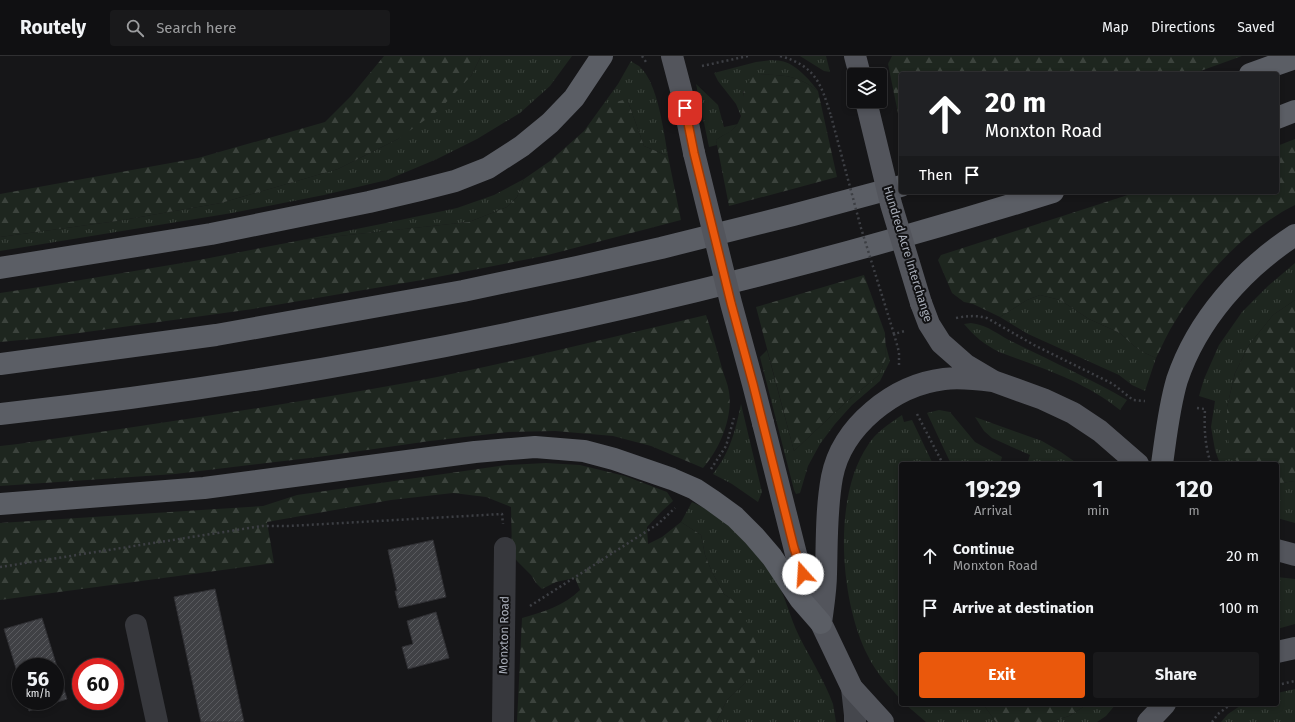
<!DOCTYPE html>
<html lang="en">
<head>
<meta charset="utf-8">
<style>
  :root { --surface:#101012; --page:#19191b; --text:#f1f3f6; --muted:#9c9d9f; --line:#303032; --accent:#ea580c }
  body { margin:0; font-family:"Fira Sans",sans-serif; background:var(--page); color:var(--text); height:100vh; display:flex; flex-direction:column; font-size:15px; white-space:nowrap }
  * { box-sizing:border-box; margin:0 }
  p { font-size:13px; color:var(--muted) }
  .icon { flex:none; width:22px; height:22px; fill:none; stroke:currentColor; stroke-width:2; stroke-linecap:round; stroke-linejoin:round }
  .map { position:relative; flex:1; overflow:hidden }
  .drawer { position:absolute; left:899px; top:406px; width:380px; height:244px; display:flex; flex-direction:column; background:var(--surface); border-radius:4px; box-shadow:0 2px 6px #0003,0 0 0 1px var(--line) }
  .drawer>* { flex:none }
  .guide { position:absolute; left:899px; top:16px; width:380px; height:122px; border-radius:4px; box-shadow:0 2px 6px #0003,0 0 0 1px var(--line); background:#202124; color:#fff; overflow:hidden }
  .fabs { position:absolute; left:847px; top:12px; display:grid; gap:8px }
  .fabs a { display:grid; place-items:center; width:40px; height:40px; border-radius:4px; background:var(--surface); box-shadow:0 2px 6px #0003,0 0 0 1px var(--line); font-size:20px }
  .speed { position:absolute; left:12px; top:602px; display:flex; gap:8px; font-size:20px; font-weight:700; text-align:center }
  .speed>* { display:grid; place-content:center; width:52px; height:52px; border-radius:50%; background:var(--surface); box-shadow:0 2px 6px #0003,0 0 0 1px var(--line); line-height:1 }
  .speed small { font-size:10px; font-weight:400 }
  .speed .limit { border:6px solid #d22; background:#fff; color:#111 }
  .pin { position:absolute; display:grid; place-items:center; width:34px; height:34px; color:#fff; margin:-17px; border-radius:8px; box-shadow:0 2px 6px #0006 }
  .me { position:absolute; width:44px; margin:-22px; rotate:341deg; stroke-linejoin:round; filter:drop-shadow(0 0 3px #0008) }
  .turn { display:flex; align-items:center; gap:14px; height:84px; padding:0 20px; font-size:18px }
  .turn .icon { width:52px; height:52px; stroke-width:2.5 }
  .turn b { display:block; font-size:28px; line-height:34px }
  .then { display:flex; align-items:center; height:38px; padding:0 20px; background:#0003; gap:8px; font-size:15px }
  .eta { display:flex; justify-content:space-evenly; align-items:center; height:68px; text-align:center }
  .eta b { font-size:24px; font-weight:700; line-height:28px }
  .primary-button { display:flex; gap:8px; margin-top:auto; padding:8px 20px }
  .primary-button a { flex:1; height:46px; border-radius:4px; background:var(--accent); color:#fff; font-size:16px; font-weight:700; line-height:46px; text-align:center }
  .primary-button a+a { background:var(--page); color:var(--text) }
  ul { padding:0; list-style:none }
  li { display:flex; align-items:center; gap:12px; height:52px; padding:0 20px }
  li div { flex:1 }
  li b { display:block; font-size:15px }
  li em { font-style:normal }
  header { display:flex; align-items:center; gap:24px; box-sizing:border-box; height:56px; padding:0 20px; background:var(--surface); border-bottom:1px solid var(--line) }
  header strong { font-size:19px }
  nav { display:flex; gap:22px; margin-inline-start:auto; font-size:14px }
  .search { width:280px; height:36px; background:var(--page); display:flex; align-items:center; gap:10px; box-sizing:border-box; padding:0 14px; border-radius:4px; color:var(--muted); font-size:15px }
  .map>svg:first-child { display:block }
  .grass { fill:url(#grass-tufts) }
  .forest { fill:url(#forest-firs) }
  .building { fill:url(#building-hatch); stroke:#303034 }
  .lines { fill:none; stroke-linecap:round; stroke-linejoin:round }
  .path { stroke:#3d3f44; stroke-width:2.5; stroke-dasharray:2 3; stroke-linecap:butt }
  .minor { stroke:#37383d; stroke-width:22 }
  .secondary { stroke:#45474d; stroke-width:22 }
  .primary { stroke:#53555c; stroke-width:22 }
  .trunk { stroke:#5b5e65; stroke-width:22 }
  .path-bridge { stroke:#3d3f44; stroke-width:2.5; stroke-dasharray:2 3; stroke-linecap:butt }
  .primary-bridge { stroke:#53555c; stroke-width:22 }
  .route-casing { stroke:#983908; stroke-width:10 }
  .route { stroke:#ea580c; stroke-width:7 }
  .labels { text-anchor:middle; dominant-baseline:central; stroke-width:4; stroke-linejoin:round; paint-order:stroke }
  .street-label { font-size:12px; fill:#a8adb8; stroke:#111113 }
</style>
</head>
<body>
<header>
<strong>Routely</strong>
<div class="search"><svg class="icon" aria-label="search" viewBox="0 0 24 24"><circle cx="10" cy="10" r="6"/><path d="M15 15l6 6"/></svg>Search here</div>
<nav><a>Map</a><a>Directions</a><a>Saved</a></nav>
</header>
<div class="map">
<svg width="1295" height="666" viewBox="0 0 1295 666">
  <defs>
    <pattern id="grass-tufts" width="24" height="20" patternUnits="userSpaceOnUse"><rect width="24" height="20" fill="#1e261f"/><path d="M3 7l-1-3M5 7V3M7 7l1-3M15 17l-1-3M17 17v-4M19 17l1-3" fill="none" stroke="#3c433d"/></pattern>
    <pattern id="forest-firs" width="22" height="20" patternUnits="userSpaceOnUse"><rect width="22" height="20" fill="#1e261f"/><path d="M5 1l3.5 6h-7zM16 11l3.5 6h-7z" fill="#3c433d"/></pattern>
    <pattern id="building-hatch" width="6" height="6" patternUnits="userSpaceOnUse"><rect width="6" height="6" fill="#404145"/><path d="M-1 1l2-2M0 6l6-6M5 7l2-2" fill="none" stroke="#595a5e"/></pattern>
  </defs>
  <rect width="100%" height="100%" fill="#161618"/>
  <path class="grass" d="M481,0H572L550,30L520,57L477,83L437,103L387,124L324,139L232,157L0,195V181L117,165L221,147L338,113L398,83L471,20Z
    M800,0H826L830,16L824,15Z
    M772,4C775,5 778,4 781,5C795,7 810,24 818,35C797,18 779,18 754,19L743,36V56L741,60L736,48L718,25L714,17L756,6Z
    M631,5C633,7 636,8 639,10C658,26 664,77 668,100L644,90L627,43L584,75L618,28Z
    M696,28L718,49L724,71L738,68L730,76L722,80L716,84L717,89L709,91Z
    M524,123L517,141L507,151L469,166L302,184L386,167L457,152L494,139Z
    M1295,207V244L1273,259L1249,289L1235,317L1227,351L1234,401L1239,408H1220L1215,394L1211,371L1215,345L1199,340L1204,323L1219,289L1242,256L1268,230Z
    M1040,239L1060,244L1089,263L1120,277L1134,290L1145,297L1156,302L1145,335L1132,329L1119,319L1028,278L1000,261L1027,244Z
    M971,267C989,269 999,280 1015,287C1053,306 1091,323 1127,344L1120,354C1084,325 1042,312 999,296C985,289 974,280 964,268Z
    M885,286L890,305L880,325L852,349L835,368L820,388L808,410L800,437L796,438L794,434L760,301L767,294L794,395L845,347L879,319L886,302Z
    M741,348L762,436L758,446L732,428L713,418C731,394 735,376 741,348Z
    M939,354L950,356L975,386L1002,401L1000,408H951L927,357Z
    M902,359L904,366L912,364L933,408H901V644C889,630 876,617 868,600C840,546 832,441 868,389C876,376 889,368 902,359Z
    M975,361L1042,385L1061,396L1078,408H1027L1030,399L992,382L984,375Z
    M1295,425V467L1277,462V426L1281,427Z
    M692,446C722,459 756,491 773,518C785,537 789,560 799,580C810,602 824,624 833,648C834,654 835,660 836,666H716L727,644L746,626L734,545L724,538L712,516L705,499L701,479L681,466Z
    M1277,521L1295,523V568L1277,573Z
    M1295,633V666H1221L1228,658L1243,648H1277V637Z
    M905,648H983L996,666H926Z
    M1088,648H1116L1106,660L1097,666H1050L1069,660Z"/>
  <path class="forest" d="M384,0H481L471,20L439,54L398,83L338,113L221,147L117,165L0,181V138L198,102L325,66L351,40Z
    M892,0H1242L1192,18H901V72L888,8Z
    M754,19C779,18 797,18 818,35L837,121L729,150L716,84C724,78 733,76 738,67C748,50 736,33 754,19Z
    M627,43L644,90L668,100L681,164L544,200L422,224L253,253L43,282L0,286V237L33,232L194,205L302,184L469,166L507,151L517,141L524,123L550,105L584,75L608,48Z
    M1295,83V149C1247,173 1204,218 1176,264C1168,276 1162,290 1156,302L1145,297L1134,290L1120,277L1089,263L1060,244L1040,239L1027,244L1000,261L973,248L964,246L952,237L938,204L941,199L1137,136H1277V90Z
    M864,219L885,277L886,302L879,319L845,347L794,395L756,251Z
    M1295,244V425L1281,427L1277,426V408H1239L1234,402L1227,380V351L1235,317L1249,289L1273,259Z
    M706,259C712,277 717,294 722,312C724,320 728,328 729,336C733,361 720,393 703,412L651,390L613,380L555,375L508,376L430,385L318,401L175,418L0,430V390L18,388C149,369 280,350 411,326C510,307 608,282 706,259Z
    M546,407L580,409L625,420L667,436L673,445L662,455L647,471L648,488L662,481L681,466L701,479L705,499L712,516L724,538L734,545L742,557L755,582L758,599L746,626L727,644L716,666H517L522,562C543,556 564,550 580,534L575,522L556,526L542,533L536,527L531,519L517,505L512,498L511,451L486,441L453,437L391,444L267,466L274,507L0,544V467L263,450L297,439L506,409Z
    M983,648H1088L1069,660L1050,666H996Z"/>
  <path class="building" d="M433,484L446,541L399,552L395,535H397L388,494Z
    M215,533L244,666H201L174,541Z
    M436,556L449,602L408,613L402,591L413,588L407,565Z
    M42,562L67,643L29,655L26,645H55V611H21V629L4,573Z"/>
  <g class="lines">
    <path class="path" d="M642,0L646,6
      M780,0C816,10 821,28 831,60
      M702,10L748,0
      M956,262C967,260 976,259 987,262L1034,289L1113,328L1133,344L1145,345
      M899,309V296L894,278L905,275
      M1197,352L1205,353C1204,373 1205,390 1211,408
      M917,358L943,408
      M711,413L726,390L734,362
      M0,511L262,470H289L502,458L503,468
      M530,550L658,468L675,452
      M1277,629L1295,625
      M1212,666L1218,658L1231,648"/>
    <path class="minor" d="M136,569L157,666
      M503,666L505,492"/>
    <path class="secondary" d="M852,632L855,659V666"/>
    <path class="primary" d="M672,0L682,38L694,97
      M855,0L860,19
      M921,247L929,268L941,287L966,309L993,325L1043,343L1073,357L1100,375L1138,408
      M763,367L798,506L821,567L852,632L883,666
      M1277,494L1295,499
      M821,567C823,551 826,534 826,518C827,486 826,454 832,421C842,370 894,329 944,323C960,321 977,323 993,325
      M1277,596L1295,592
      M1148,666L1165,648"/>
    <path class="trunk" d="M1250,18L1295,2
      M1277,62L1295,55
      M0,212L211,178L369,146L420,134L455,125L488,112L522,90L550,67L574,42L602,0
      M0,308L216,279L463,235L577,211L661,192L793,159L901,130
      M0,358C357,319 710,243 1053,136
      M1162,408C1166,380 1169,351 1177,324C1197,264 1243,213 1295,179
      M0,448L204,432L475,396L535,391L584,395L614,403L672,423L695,433L713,445L735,461L754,480L772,501L800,543L821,567"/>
    <path class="path-bridge" d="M831,60L861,172L894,278"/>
    <path class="primary-bridge" d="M866,45L891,148L921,247
      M694,97L731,247L753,328L763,367"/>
  </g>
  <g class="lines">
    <defs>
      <path id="route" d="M685,52L694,97L731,247L753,328L794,492L803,518"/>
    </defs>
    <use href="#route" class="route-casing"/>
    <use href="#route" class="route"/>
  </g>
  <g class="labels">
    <g class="street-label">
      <text transform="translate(908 198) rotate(73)">Hundred Acre Interchange</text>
      <text transform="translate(504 579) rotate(-89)">Monxton Road</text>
    </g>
  </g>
</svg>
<div class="fabs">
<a><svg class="icon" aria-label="layers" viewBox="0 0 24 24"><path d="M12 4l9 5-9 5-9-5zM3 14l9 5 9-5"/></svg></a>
</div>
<div class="speed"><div>56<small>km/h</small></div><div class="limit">60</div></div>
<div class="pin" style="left:685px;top:52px;background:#d93025"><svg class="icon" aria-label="arrive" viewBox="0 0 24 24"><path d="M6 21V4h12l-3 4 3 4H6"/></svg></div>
<svg class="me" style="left:803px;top:518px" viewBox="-20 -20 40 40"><circle r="19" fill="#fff"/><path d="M0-13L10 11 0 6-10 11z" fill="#ea580c"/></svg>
<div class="guide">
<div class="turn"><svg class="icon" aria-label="ahead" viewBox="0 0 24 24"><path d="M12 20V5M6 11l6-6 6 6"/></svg><div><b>20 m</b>Monxton Road</div></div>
<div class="then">Then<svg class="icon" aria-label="arrive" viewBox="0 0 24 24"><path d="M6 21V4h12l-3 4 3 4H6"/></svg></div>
</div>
<section class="drawer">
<div class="eta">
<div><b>19:29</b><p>Arrival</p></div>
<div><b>1</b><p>min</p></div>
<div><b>120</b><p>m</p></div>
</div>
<ul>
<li><svg class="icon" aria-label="ahead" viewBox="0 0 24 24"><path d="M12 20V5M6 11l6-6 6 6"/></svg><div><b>Continue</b><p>Monxton Road</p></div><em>20 m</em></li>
<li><svg class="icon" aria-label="arrive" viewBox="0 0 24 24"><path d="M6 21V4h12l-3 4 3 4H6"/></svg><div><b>Arrive at destination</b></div><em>100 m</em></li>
</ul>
<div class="primary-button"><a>Exit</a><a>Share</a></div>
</section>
</div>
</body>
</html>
